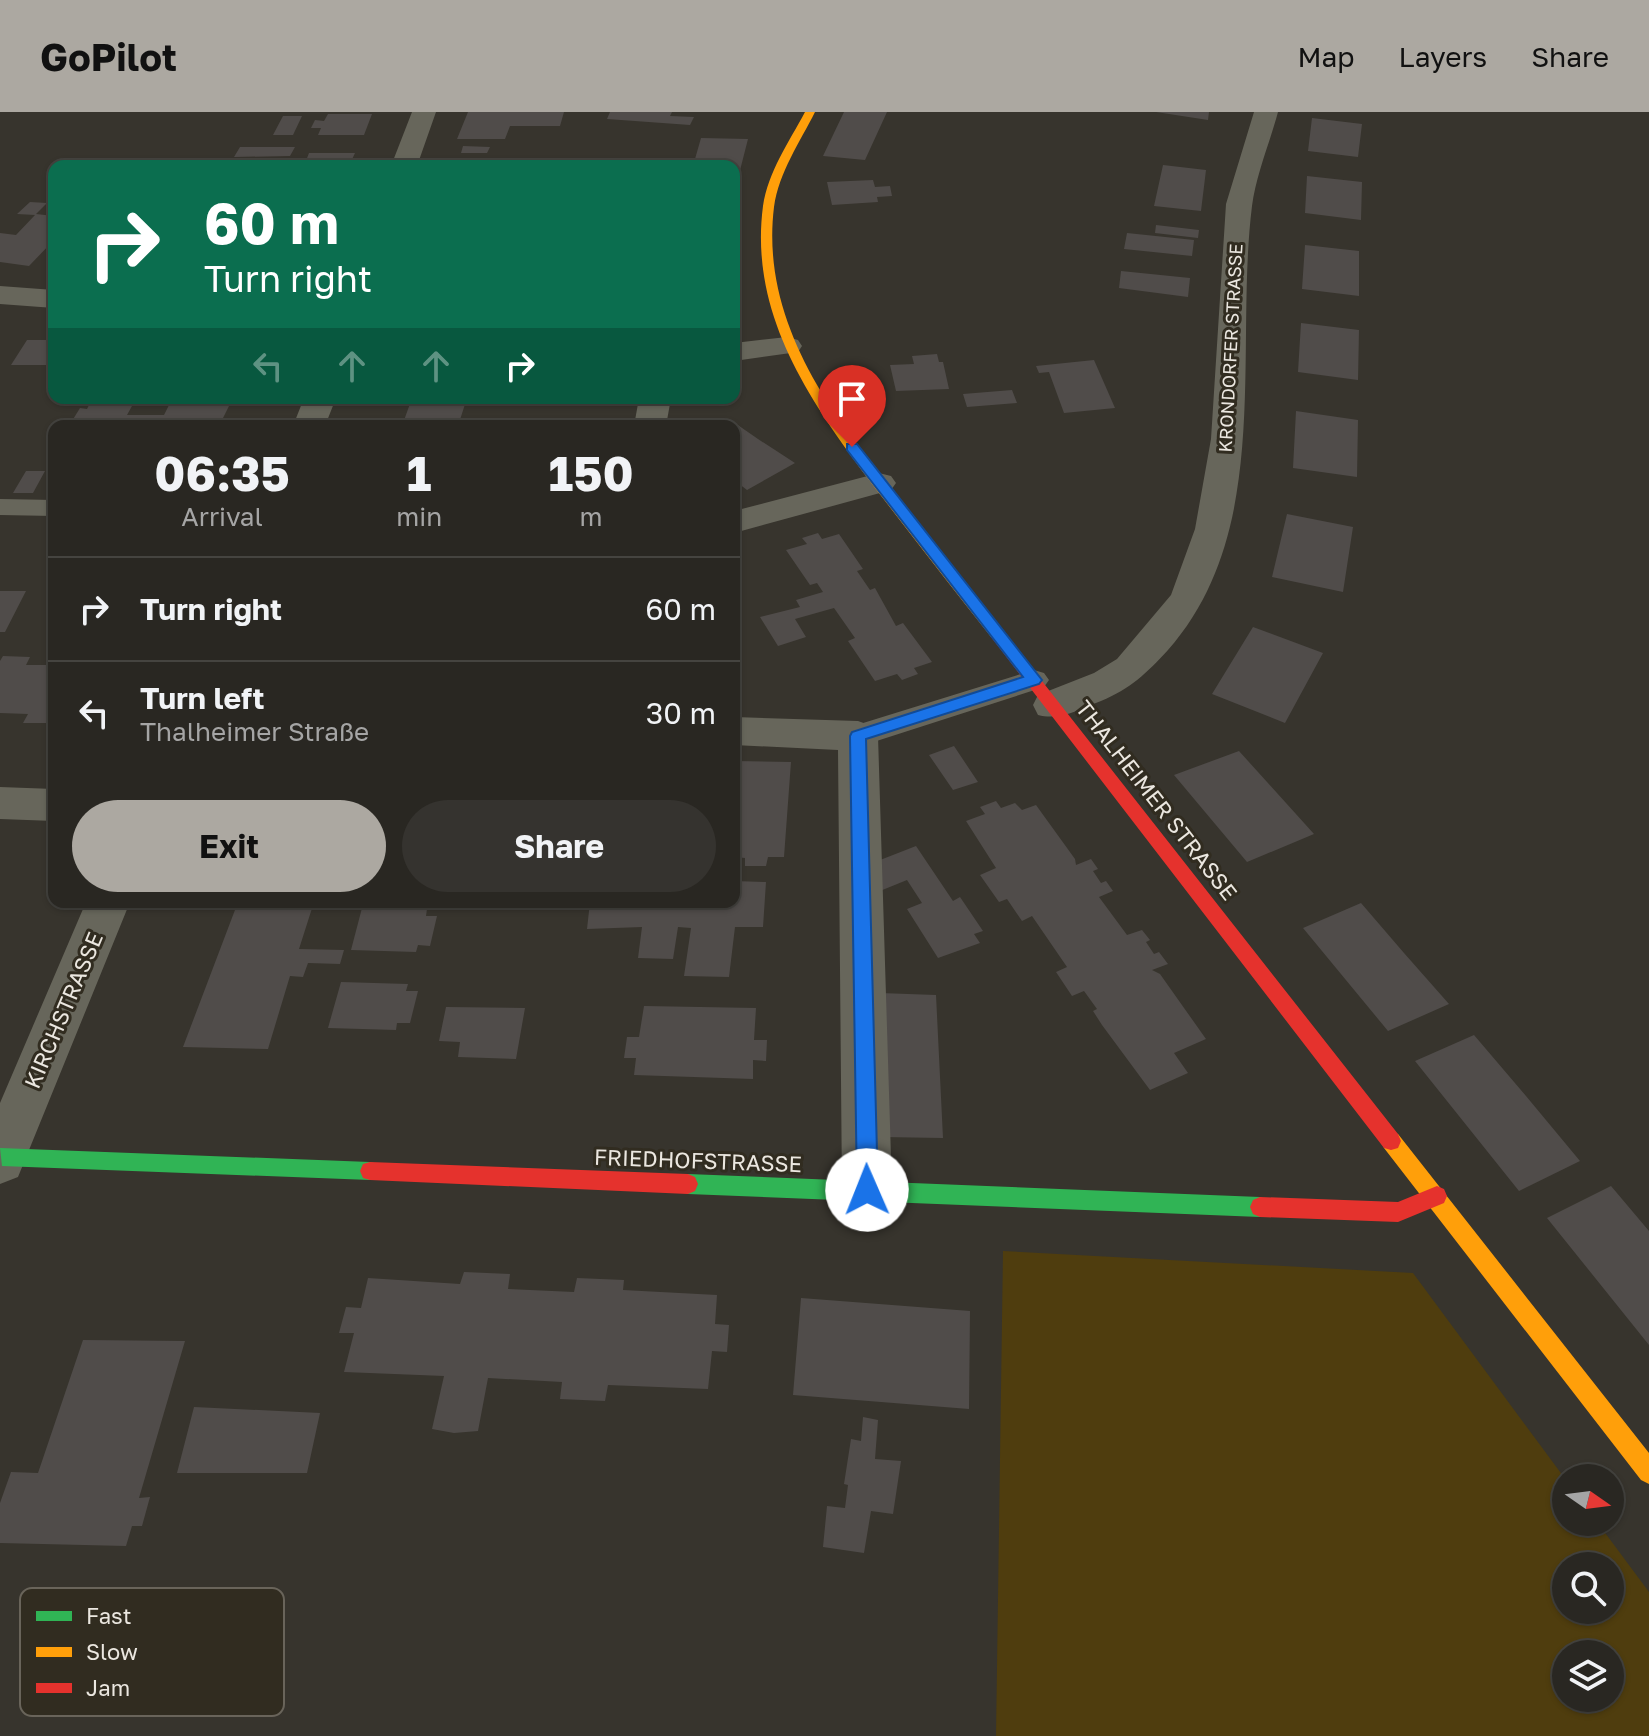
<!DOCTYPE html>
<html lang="en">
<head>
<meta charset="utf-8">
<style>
  :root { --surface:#292722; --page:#35332f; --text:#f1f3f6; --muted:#a5a5a5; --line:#454440; --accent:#aca8a1 }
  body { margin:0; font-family:"Golos Text",sans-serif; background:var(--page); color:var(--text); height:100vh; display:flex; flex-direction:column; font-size:30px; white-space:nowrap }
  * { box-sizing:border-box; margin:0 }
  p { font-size:26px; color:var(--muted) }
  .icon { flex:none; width:44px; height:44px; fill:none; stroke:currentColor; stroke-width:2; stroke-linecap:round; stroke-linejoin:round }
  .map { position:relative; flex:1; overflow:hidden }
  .drawer { position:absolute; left:48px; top:308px; width:692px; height:488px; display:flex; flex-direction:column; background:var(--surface); border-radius:16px; box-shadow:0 2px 6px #0004,0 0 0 2px var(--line) }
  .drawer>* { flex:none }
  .guide { position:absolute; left:48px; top:48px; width:692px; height:244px; border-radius:16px; box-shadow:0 2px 6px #0004,0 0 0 2px var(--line); background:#0b6e4f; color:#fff; overflow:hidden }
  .needle { width:52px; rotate:104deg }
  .buttons { position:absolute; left:1552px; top:1352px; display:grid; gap:16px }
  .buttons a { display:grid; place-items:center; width:72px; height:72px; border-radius:50%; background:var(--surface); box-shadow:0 2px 6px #0004,0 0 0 2px var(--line); font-size:40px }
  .pin { position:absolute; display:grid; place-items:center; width:68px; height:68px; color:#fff; margin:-82px -34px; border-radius:50% 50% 50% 0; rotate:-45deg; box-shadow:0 0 8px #0007 }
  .pin .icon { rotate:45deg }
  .me { position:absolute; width:88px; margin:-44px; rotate:359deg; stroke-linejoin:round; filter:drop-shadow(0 0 6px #0008) }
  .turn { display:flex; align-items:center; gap:28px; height:168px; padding:0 24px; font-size:36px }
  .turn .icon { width:104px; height:104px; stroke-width:2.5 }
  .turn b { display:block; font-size:56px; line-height:68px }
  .lanes { display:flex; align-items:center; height:76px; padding:0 24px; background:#0003; justify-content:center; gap:40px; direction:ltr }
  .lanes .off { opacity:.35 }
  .eta { display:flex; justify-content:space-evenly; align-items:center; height:136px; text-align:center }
  .eta b { font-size:48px; font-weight:700; line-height:56px }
  .cta { display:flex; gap:16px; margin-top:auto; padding:16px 24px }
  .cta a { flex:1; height:92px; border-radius:48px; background:var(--accent); color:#111; font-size:32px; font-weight:700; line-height:92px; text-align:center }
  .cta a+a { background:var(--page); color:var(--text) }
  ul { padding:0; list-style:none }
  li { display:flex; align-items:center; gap:24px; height:104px; padding:0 24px; border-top:2px solid var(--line) }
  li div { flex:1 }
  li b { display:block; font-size:30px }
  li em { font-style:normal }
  header { display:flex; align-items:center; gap:48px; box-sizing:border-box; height:112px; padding:0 40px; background:var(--accent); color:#111 }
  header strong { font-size:38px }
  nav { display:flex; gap:44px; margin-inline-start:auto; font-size:28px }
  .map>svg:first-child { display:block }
  .green { fill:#4f3d0e; fill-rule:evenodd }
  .building { fill:#504c4a }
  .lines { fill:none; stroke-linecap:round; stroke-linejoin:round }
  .lane { fill:#67665b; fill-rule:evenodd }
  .street { fill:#67665b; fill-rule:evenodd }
  .fast { fill:#30b455; fill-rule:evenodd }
  .slow { fill:#ff9f0a; fill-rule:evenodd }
  .jam { fill:#e5322d; fill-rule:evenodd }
  .route { fill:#1a73e8; stroke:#114b97; stroke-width:2 }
  .labels { text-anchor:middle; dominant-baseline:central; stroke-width:6; stroke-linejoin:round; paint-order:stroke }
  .far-street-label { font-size:18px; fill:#ebe7e0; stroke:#312c20 }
  .street-label { font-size:22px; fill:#ebe7e0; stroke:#312c20 }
  .key { fill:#312c20; stroke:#69645a; stroke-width:2 }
  .key-label { font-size:22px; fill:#ebe7e0 }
</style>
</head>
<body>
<header>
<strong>GoPilot</strong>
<nav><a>Map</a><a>Layers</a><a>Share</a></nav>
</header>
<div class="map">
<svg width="1649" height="1624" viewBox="0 0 1649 1624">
  <rect width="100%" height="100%" fill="#37342d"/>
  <path class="green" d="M1003,1139L1413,1161L1566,1368V1410H1597L1649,1480V1624H996ZM1566,1454H1610V1498H1566ZM1566,1542H1610V1586H1566Z"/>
  <path class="building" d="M468,0H564L560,14H510L505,27H457Z
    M610,0H672L670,4L694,5L690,13L607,7Z
    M844,0H887L865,48L823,44Z
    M1156,0H1209L1208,8Z
    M328,2H372L364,23H318L321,16H311L315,8L324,9Z
    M283,4H302L293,23H273Z
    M1312,6L1362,12L1358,45L1308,39Z
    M701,26L748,27L735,78L734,54H693Z
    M463,34L490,35L487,41H461Z
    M240,35H295L290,44L234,45Z
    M309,41H355L349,54H304Z
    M1163,53L1206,58L1201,99L1154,94Z
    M1307,64L1362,70L1361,108L1305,101Z
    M873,68L875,75L890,74L892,84L877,85L878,90L832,93L827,70Z
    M30,90L47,91L36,102L54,104V116L46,125L54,128L29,154L0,150V121L16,123L35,103L17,102Z
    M1156,113L1199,118L1198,126L1155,121Z
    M1127,121L1194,128L1192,144L1124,137Z
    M1305,133L1359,139V184L1302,177Z
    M1121,159L1190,166L1188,185L1119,176Z
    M1301,211L1359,218L1358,268L1298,260Z
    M27,228H54V245L49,253H11Z
    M937,242L939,250H943L949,277L896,279L890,253L914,252L912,244Z
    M1094,248L1115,296L1064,301L1049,260L1039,261L1036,254Z
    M1012,278L1017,291L967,295L963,282Z
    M164,286H233L219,314H118L78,312L80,309H72L80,296L87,297L89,293L132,294L127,303H164L171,289H162Z
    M412,286H467L458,314H402Z
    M508,286H601L599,292L507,290Z
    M1296,299L1358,308L1357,365L1293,356Z
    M732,309L758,327L795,351L747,378L734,368V314H721Z
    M26,359H45L33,381H13Z
    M1287,402L1353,415L1343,480L1272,465Z
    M818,421L822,427L839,422L863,457L857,459L870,478L875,476L896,514L903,511L932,550L914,556L918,562L902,568L897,562L875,569L848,529L855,526L834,496L795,507L806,525L778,534L760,505L800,495L796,488L823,480L817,471L810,473L786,438L807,432L802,426Z
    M0,479H26L5,520H0Z
    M1253,515L1323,541L1285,611L1212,582Z
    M3,544L30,545L26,553H54V611H23L28,602L0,601V549Z
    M954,634L978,670L953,678L929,643Z
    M1239,639L1314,722L1247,750L1174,663Z
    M734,649L791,650L784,745H768L766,754H745V746L734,745Z
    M996,689L1001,696L1015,691L1022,698L1036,693L1075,747L1076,753L1091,747L1098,757L1093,759L1101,771L1106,769L1113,779L1099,785L1127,823L1142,818L1150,828L1146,830L1154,842L1159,840L1168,852L1152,858L1160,862L1206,927L1174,941L1188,961L1150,978L1102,913L1093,899L1097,897L1084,879L1072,884L1056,860L1067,855L1032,804L1022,809L1007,787L999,790L980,763L996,756L966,709L985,702L980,695Z
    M916,734L953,789L960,785L983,819L974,822L980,831L938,846L907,797L922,791L907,768L875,781V750Z
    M734,769L766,770L763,815H735L729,865L684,864L691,816L678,815L673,847L638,846L642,815L587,817L590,790H734Z
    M238,790H314L299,837L344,838L340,852L308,851L303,865L290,864L268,937L183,935Z
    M1361,791L1404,841L1449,892L1388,919L1303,816Z
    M362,796L427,797L426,804H437L430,834L418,833L416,840L351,838Z
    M341,870L408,872L406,879H418L410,911H397L396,918L328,916Z
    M880,881L936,883L943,1026L882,1025Z
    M644,894L756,896L754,928H767L766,949L753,948V967L634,963L636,946H624L627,925H639Z
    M446,895L525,896L516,947L458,945L460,930L439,929Z
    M1474,923L1526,984L1580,1049L1519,1079L1415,949Z
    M1611,1074L1649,1119V1233L1547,1106Z
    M464,1160L510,1162L508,1177L574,1180L577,1166L624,1168L623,1178L717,1183L715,1212L729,1213L727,1240L712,1239L708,1277L608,1273L605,1289L560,1287L562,1270L488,1266L478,1319L454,1321L432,1317L444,1264L344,1260L354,1221H339L346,1195L361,1196L368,1166L460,1172Z
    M801,1186L970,1199L969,1297L793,1283Z
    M83,1228L185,1229L139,1386L150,1385L142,1414H132L126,1434L0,1431V1391L11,1360L38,1361Z
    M194,1295L320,1301L307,1361H177Z
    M863,1305L878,1308L875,1347L901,1349L893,1402L871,1399L864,1441L823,1435L827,1394L845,1396L848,1373L844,1372L851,1327L861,1329Z"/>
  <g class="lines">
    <path class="lane" d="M0,387L54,388V404L0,403Z
      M1034,558L1044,561L1049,568L1044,575L858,635L847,632L843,624L847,616Z"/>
    <path class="street" d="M412,0H436L417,54H391Z
      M1254,0H1278C1270,30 1256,63 1252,94C1234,239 1274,418 1168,538C1147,561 1130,577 1101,589C1080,597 1060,609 1038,603L1033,593L1038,583L1094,561L1117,547L1171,483L1195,417L1211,327L1226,92Z
      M0,174L54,178V196L0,192Z
      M787,225L798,228L802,234L798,240L734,249V231Z
      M304,286H336L325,314H293Z
      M639,286H671L666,314H634Z
      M879,361L891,364L896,371L891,378L734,421V399Z
      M734,605L858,609L872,614L878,624L892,1078L885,1095L867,1102L849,1095L842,1078L838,638L734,633Z
      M0,675L54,677V709L0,707Z
      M86,790H130L18,1065L0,1072V991Z"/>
    <path class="fast" d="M0,1036L370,1050L377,1052L380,1059L377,1066L370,1068L2,1054Z
      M688,1062L1260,1085L1267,1088L1270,1095L1267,1102L1260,1105L688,1082L681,1079L678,1072L681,1065Z"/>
    <path class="slow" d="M805,0H815C800,30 779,60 774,95C760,210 832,303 899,388C933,431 967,475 1001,517V525H991C954,478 918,432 882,385C817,299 748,208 763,94C768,60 789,30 805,0Z
      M1391,1020L1398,1022L1649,1341V1372L1641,1368L1384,1036L1381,1029L1384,1022Z"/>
    <path class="jam" d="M996,516L1001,517L1398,1022L1401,1029L1398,1036L1391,1038L1384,1036L991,525V517Z
      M370,1050L688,1062L695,1065L698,1072L695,1079L688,1082L370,1068L363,1066L360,1059L363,1052Z
      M1437,1074L1444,1077L1447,1084L1444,1091L1398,1110L1260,1105L1253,1102L1250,1095L1253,1088L1260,1085L1398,1090Z"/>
  </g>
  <path class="route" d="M847,332H857L1042,568L1039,572L866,627L878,1078L875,1085L867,1088L860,1085L857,1078L850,624L852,620L1023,565L847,338Z"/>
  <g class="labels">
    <g class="far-street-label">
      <text transform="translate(1230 236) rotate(-87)">KRONDORFER STRASSE</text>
    </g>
    <g class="street-label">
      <text transform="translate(1157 688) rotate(52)">THALHEIMER STRASSE</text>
      <text transform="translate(63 898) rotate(-67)">KIRCHSTRASSE</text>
      <text transform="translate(698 1048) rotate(2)">FRIEDHOFSTRASSE</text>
    </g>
  </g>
  <rect x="20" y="1476" width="264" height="128" rx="12" class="key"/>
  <rect x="36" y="1499" width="36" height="10" fill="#30b455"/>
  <rect x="36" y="1535" width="36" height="10" fill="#ff9f0a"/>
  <rect x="36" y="1571" width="36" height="10" fill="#e5322d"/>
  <g class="key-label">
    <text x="86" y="1512">Fast</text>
    <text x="86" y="1548">Slow</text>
    <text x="86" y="1584">Jam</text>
  </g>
</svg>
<div class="buttons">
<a><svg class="needle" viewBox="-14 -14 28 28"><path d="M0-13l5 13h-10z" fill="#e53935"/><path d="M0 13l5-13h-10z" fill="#a5a5a5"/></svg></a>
<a><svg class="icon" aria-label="search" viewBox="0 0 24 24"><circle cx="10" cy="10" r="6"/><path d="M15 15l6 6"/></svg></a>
<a><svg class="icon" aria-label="layers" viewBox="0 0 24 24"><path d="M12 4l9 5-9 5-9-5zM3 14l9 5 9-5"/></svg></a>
</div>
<div class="pin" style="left:852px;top:335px;background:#d93025"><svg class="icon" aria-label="arrive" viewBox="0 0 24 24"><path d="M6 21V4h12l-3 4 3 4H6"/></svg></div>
<svg class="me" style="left:867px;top:1078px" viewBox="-20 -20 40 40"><circle r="19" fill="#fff"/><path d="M0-13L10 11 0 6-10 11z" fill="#1a73e8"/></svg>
<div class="guide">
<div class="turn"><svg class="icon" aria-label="right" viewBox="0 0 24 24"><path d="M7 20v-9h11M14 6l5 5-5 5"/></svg><div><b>60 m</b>Turn right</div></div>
<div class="lanes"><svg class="icon off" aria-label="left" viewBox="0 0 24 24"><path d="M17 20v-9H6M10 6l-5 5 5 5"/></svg><svg class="icon off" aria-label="ahead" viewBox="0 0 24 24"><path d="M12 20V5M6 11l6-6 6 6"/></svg><svg class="icon off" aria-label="ahead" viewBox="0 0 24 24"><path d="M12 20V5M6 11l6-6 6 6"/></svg><svg class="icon" aria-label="right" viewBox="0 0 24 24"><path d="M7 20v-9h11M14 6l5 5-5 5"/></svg></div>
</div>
<section class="drawer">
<div class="eta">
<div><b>06:35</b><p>Arrival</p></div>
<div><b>1</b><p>min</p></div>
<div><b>150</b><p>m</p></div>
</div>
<ul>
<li><svg class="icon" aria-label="right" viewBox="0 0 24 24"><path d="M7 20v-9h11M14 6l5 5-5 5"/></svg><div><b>Turn right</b></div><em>60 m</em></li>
<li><svg class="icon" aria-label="left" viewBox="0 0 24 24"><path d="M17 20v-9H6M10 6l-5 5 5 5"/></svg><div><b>Turn left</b><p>Thalheimer Straße</p></div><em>30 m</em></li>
</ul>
<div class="cta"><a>Exit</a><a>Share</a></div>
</section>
</div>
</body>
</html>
